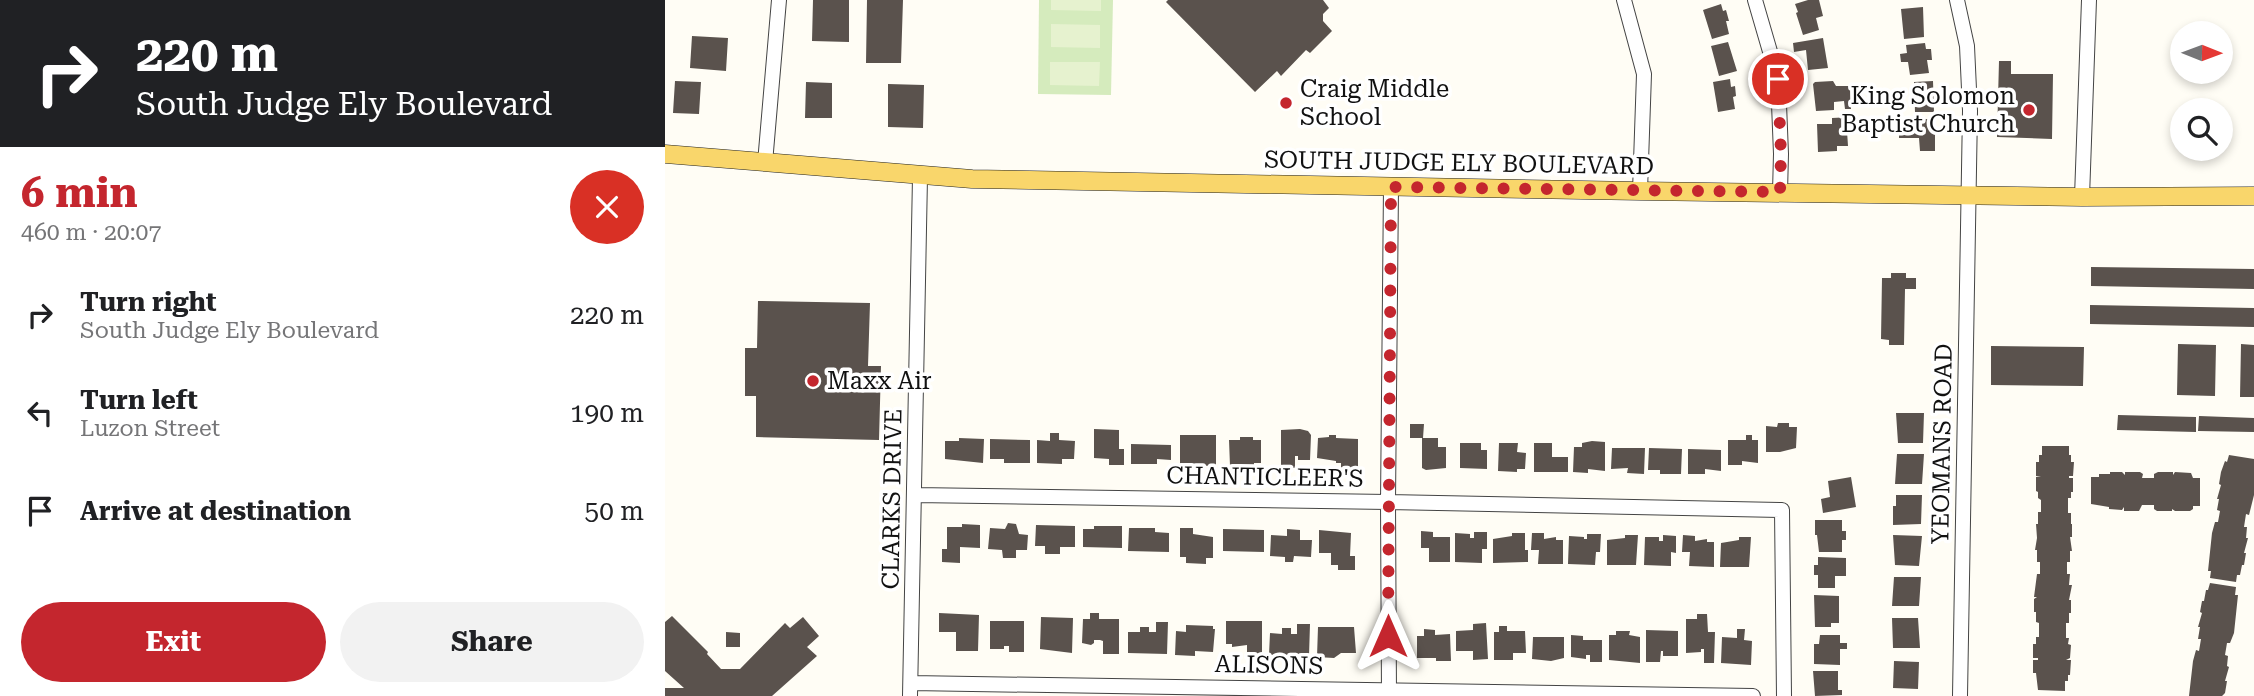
<!DOCTYPE html>
<html lang="en">
<head>
<meta charset="utf-8">
<style>
  :root { --surface:#fff; --page:#f2f2f2; --text:#202124; --muted:#757577; --accent:#c4262e }
  body { margin:0; font-family:"Roboto Serif",serif; background:var(--page); color:var(--text); height:100vh; display:flex; flex-direction:column; font-size:26px; white-space:nowrap }
  * { box-sizing:border-box; margin:0 }
  p { font-size:23px; color:var(--muted) }
  .icon { flex:none; width:38px; height:38px; fill:none; stroke:currentColor; stroke-width:2; stroke-linecap:round; stroke-linejoin:round }
  .map { position:relative; flex:1; overflow:hidden }
  .panel { display:flex; flex-direction:column; background:var(--surface); width:665px }
  .panel>* { flex:none }
  .guide { background:#202124; color:#fff; overflow:hidden }
  .needle { width:46px; rotate:91deg }
  .controls { position:absolute; left:1505px; top:21px; display:grid; gap:14px }
  .controls a { display:grid; place-items:center; width:63px; height:63px; border-radius:50%; background:var(--surface); box-shadow:0 4px 10px #0003; font-size:35px }
  .pin { position:absolute; display:grid; place-items:center; width:60px; height:60px; color:#fff; margin:-30px; border:4px solid #fff; border-radius:50%; box-shadow:0 2px 7px #0007 }
  .me { position:absolute; width:77px; margin:-38px; rotate:0deg; stroke-linejoin:round; filter:drop-shadow(0 0 5px #0008) }
  .turn { display:flex; align-items:center; gap:24px; height:147px; padding:0 21px; font-size:32px }
  .turn .icon { width:91px; height:91px; stroke-width:2.5 }
  .turn b { display:block; font-size:49px; line-height:60px }
  .round { display:grid; place-items:center; flex:none; width:74px; height:74px; border-radius:37px; background:var(--page) }
  .overview { display:flex; align-items:center; justify-content:space-between; height:119px; padding:0 21px }
  h1 { font-size:42px; font-weight:700; line-height:52px; color:var(--accent) }
  .cta { display:flex; gap:14px; margin-top:auto; padding:14px 21px }
  .cta a { flex:1; height:80px; border-radius:42px; background:var(--accent); color:#fff; font-size:28px; font-weight:700; line-height:80px; text-align:center }
  .cta a+a { background:var(--page); color:var(--text) }
  ul { padding:0; list-style:none }
  li { display:flex; align-items:center; gap:21px; height:98px; padding:0 21px }
  li div { flex:1 }
  li b { display:block; font-size:26px }
  li em { font-style:normal }
  main { display:flex; flex:1; min-height:0 }
  .map>svg:first-child { display:block }
  .green { fill:#d5ebbd }
  .pitch { fill:#e6f2cf }
  .building { fill:#5a524d }
  .lines { fill:none; stroke-linecap:round; stroke-linejoin:round }
  .minor-casing { stroke:#444; stroke-width:16 }
  .major-casing { stroke:#222; stroke-width:19 }
  .minor { stroke:#fff; stroke-width:14 }
  .major { stroke:#f9d66b; stroke-width:18 }
  .route { stroke:#c4262e; stroke-width:12; stroke-dasharray:0 21.6 }
  .poi-dot { fill:#c4262e; stroke:#fff; stroke-width:2.5 }
  .labels { text-anchor:middle; dominant-baseline:central; stroke-width:7; stroke-linejoin:round; paint-order:stroke }
  .poi-label { font-size:24px; fill:#111; stroke:#fff; text-anchor:start }
  .street-label { font-size:24px; fill:#111; stroke:#fff }
</style>
</head>
<body>
<main>
<section class="panel">
<div class="guide">
<div class="turn"><svg class="icon" aria-label="right" viewBox="0 0 24 24"><path d="M7 20v-9h11M14 6l5 5-5 5"/></svg><div><b>220 m</b>South Judge Ely Boulevard</div></div>
</div>
<div class="overview"><div><h1>6 min</h1><p>460 m · 20:07</p></div><a class="round" style="background:#d93025;color:#fff"><svg class="icon" aria-label="close" viewBox="0 0 24 24"><path d="M6 6l12 12M18 6L6 18"/></svg></a></div>
<ul>
<li><svg class="icon" aria-label="right" viewBox="0 0 24 24"><path d="M7 20v-9h11M14 6l5 5-5 5"/></svg><div><b>Turn right</b><p>South Judge Ely Boulevard</p></div><em>220 m</em></li>
<li><svg class="icon" aria-label="left" viewBox="0 0 24 24"><path d="M17 20v-9H6M10 6l-5 5 5 5"/></svg><div><b>Turn left</b><p>Luzon Street</p></div><em>190 m</em></li>
<li><svg class="icon" aria-label="arrive" viewBox="0 0 24 24"><path d="M6 21V4h12l-3 4 3 4H6"/></svg><div><b>Arrive at destination</b></div><em>50 m</em></li>
</ul>
<div class="cta"><a>Exit</a><a>Share</a></div>
</section>
<div class="map">
<svg width="1589" height="696" viewBox="0 0 1589 696">
  <rect width="100%" height="100%" fill="#fffdf5"/>
  <path class="green" d="M374,0H448L446,95L373,94Z"/>
  <path class="pitch" d="M386,0H436V11L386,10Z
    M386,24L435,25V48L386,47Z
    M385,62H435L434,86L385,85Z"/>
  <path class="building" d="M148,0H184V42L147,41Z
    M202,0H238L236,63H201Z
    M503,0H658L664,8L658,14V21L667,31L645,53L641,50L616,76L612,71L590,92L501,2Z
    M1143,0H1154L1158,16L1151,18L1154,30L1138,35L1131,13L1133,12L1130,4Z
    M1056,4L1058,11L1061,10L1064,21H1061L1064,34L1047,39L1038,10Z
    M1258,7L1259,37L1239,39L1236,9Z
    M27,36L63,38L61,71L25,68Z
    M1158,38L1163,68L1143,70L1141,50L1129,52L1128,43Z
    M1063,42L1072,71L1054,76L1046,46Z
    M1260,43L1261,49H1266L1267,60H1262L1264,73L1245,75L1243,62H1236L1235,54L1242,53L1241,45Z
    M1334,61H1346V74H1388L1387,139L1332,137Z
    M1065,79L1066,87L1070,86L1071,96L1068,97L1070,109L1053,112L1048,82Z
    M10,81L36,82L34,114L8,113Z
    M1168,81L1171,86H1185L1186,109H1180L1179,101L1169,102V110L1151,111L1148,84L1150,82Z
    M1268,81L1269,112H1250L1249,82Z
    M141,82L167,83V118H140Z
    M223,84L259,85L258,128L223,127Z
    M1187,117L1188,131H1182L1183,146H1172V151L1153,152L1152,124H1167V118Z
    M1265,119V127H1270V151H1255L1254,138H1234V120Z
    M1426,267L1589,269V289L1426,286Z
    M1226,273H1241V278H1251V289H1240L1239,345H1224V340L1216,339L1217,278H1226Z
    M93,301L205,303L203,366H216L214,440L91,437V396H80V348H92Z
    M1425,305L1589,308V327L1425,324Z
    M1513,344L1551,345L1550,396L1512,395Z
    M1576,344L1589,345V397H1575Z
    M1326,346L1419,347L1418,386L1326,385Z
    M1231,413H1259L1258,443H1233Z
    M1453,415L1531,417V432L1452,430Z
    M1534,416L1589,418V432L1533,431Z
    M1113,423H1124V427H1132L1131,448L1115,452H1101V426L1112,427Z
    M745,424H759L758,438H745Z
    M429,429L454,430V449H459V465H444V459L429,458Z
    M635,429L643,431L646,435L645,460H633V456H630V468H616V430Z
    M385,433H394V440L410,441L409,459H397V464L372,463V440L385,441Z
    M515,435H551V466L515,465Z
    M664,435H671V438L693,439V469H676V463H671V461L652,458L653,438L664,437Z
    M1081,435H1087V440H1093V463L1077,461V465H1063V440H1081Z
    M575,437H588V440H596V463H589V466H565L564,440H575Z
    M294,438L319,439L318,463L280,459V441H294Z
    M757,438H773V447H781V468L761,470L757,468Z
    M325,439L365,440V463H339V459H325Z
    M927,441L940,442V471L923,469V473L908,472L909,447H917V443Z
    M795,443H816V450H822V469L795,468Z
    M834,443H853L852,452L861,453L860,469H852V472L833,471Z
    M869,443H887V457H903V472H869Z
    M466,444L506,445V460L492,459V464H466Z
    M1377,446H1404V455H1406V462H1409L1408,476H1404V478H1408V492H1406V498H1403V513H1406V524H1407V537H1405L1407,551H1405V562H1402V574H1405L1404,585H1407L1404,600H1406V613H1404V623H1401V638H1404L1403,644L1406,645L1405,658L1401,660H1406L1405,675H1403V681H1400V691L1373,690L1371,673H1368V660H1373V658H1368V644H1371V637H1374V623L1371,622V612H1369V599L1372,597H1369L1372,574H1375V562H1372V550H1370L1372,538L1371,524H1373V512H1376V500L1373,498V492L1371,491V477L1376,476H1371V462H1374V455H1377Z
    M947,448H980L979,474L962,473L963,468L946,469Z
    M984,448L1017,449L1016,474H995V470H983Z
    M1023,449L1056,450V471L1040,469V474H1023Z
    M1232,454H1259L1257,484H1230Z
    M1564,455L1589,459V495L1584,515L1581,514L1579,527H1582L1581,538H1583L1579,553H1581L1579,565H1577L1575,575H1572L1571,582L1545,578L1546,571H1543L1547,533L1550,522H1553L1555,511L1552,510L1554,499H1552L1556,485L1554,484L1556,472L1560,461L1562,462Z
    M1445,472H1457L1460,475V472H1475L1478,474L1477,478H1489V474L1493,472H1508V475L1510,472L1526,473L1528,478H1535V506H1528V509L1525,511H1510L1507,509V511H1492L1489,509V505H1477L1474,511H1459V507L1457,510L1444,509V507L1426,504V477H1434V474H1445Z
    M1186,477L1191,507L1158,513L1156,499L1165,497L1163,481Z
    M1231,495H1257L1256,524L1228,525V506H1231Z
    M1150,520H1177V531H1181V540H1177V552H1154L1152,535H1150Z
    M343,523L351,524L354,534L363,535L362,550H351V558H338L337,550L323,549L325,528L340,529Z
    M297,524L315,525V548L295,547V563L277,562V549H282V527H297Z
    M371,525L410,526V547H395V554H380V546H370Z
    M429,526H457V548L418,547V529H429Z
    M464,528H490V532L504,533V552L463,551Z
    M515,528H528V534L548,537V558H541V564L521,563V557H515Z
    M558,529L599,530V552L558,551Z
    M622,529L635,530V540H647L646,557L629,556L628,562H620V557L605,556L606,535L622,536Z
    M654,530L686,533L685,556H690V570H673V565H666V553H654Z
    M756,531L768,532V537H785V562H764V548H756Z
    M809,532H822V549H817V563L790,562V533L805,534V538H809Z
    M847,533H860V550H863V562L828,563V539L847,536Z
    M867,533H879V539L891,537V540H898V564H873L874,550H866Z
    M922,534H936L935,552H931L930,565L903,564L904,536L919,537V539H922Z
    M960,535H973L971,565H942V540L960,538Z
    M998,535L1011,536V553L1006,552V566L979,565L980,537H994V541H998Z
    M1018,535L1030,536V541L1042,539V542H1049V567L1024,566L1025,552H1017Z
    M1228,535L1257,536L1254,566L1230,565Z
    M1074,537H1086L1084,567H1055L1056,543L1074,540Z
    M1153,557L1181,558V576H1170V588H1153V575H1149V565H1153Z
    M1229,577H1256L1254,606H1227Z
    M1545,583L1571,587L1570,595H1573L1569,633L1565,643H1562L1560,655L1563,656L1562,666L1564,667L1560,681H1562L1560,693L1557,696H1524L1528,661L1531,650L1534,651L1536,639H1533L1535,627H1533L1537,613L1535,612L1537,601H1539L1541,590H1543Z
    M1149,595L1174,596V623H1166V627H1150Z
    M274,613L314,615L313,651H291V632H274Z
    M425,613H434V619H454V654H438V641L435,640H429V643L426,645L417,643L418,619H425Z
    M1032,614H1042L1043,632H1050L1049,663H1039V649H1036V652L1021,653V619H1032Z
    M7,616L43,652L42,654L56,669H75L120,623L125,628L138,617L154,636L142,647L152,656L107,696H0V688H19L0,671V622Z
    M376,617L408,618L407,653L375,649Z
    M1227,618H1253L1255,648H1228Z
    M325,621H359V652H344V646H339V649H325Z
    M561,621H597V656H582V645L567,647V644H561Z
    M491,622H503L502,654L463,653V632H475V627H484V632H491Z
    M821,623L823,659L808,660V651H791V631L808,630V624Z
    M632,624H645L644,656L604,655L605,633L617,634V628H626V634H632Z
    M521,625L548,626V629H550L548,652L530,651V656L510,655L511,631L521,632Z
    M834,626H842V631H860L861,653H848V660H829V632H834Z
    M653,627H689L691,653H676L669,658L652,657Z
    M759,629L770,630V635L785,634L786,661H771V658H752V636H759Z
    M1072,629H1080L1079,640L1087,641L1086,665L1056,663L1057,637L1072,638Z
    M981,630L1013,631V656H998V651H996L995,662H981Z
    M951,631H965L964,635L975,637V663L944,660V635H951Z
    M61,632L75,633V647H61Z
    M906,635L918,636V640H937V662H925V655H921V659L906,657Z
    M1155,635H1175V643H1182V649H1175V665L1149,664V644H1154Z
    M868,637H899V658L886,661L867,659Z
    M1229,661L1254,662L1253,689L1228,688Z
    M1148,671H1173V690H1177V695L1150,696Z"/>
  <g class="lines">
    <defs>
      <path id="minor" d="M959,0L979,74L975,191
        M1090,0L1113,79L1116,154L1115,192
        M1292,0L1302,46L1305,111L1295,696
        M100,163L114,0
        M1417,197L1424,0
        M250,495L723,502L1117,510L1119,696
        M246,683L1088,696
        M245,696L255,177
        M724,696L723,502L726,187"/>
      <path id="major" d="M0,154L307,179L975,191L1417,197L1589,196"/>
    </defs>
    <use href="#minor" class="minor-casing"/>
    <use href="#major" class="major-casing"/>
    <use href="#minor" class="minor"/>
    <use href="#major" class="major"/>
  </g>
  <g class="lines">
    <path class="route" d="M723,636L726,187L1115,192L1116,154L1113,79"/>
  </g>
  <g class="poi-dot">
    <circle cx="621" cy="103" r="7"/>
    <circle cx="1364" cy="110" r="7"/>
    <circle cx="148" cy="381" r="7"/>
  </g>
  <g class="labels">
    <g class="poi-label">
      <text x="635" y="89">Craig Middle<tspan x="635" dy="28">School</tspan></text>
      <text x="1350" y="96" text-anchor="end">King Solomon<tspan x="1350" dy="28">Baptist Church</tspan></text>
      <text x="162" y="381">Maxx Air</text>
    </g>
    <g class="street-label">
      <text transform="translate(794 163) rotate(1)">SOUTH JUDGE ELY BOULEVARD</text>
      <text transform="translate(1277 444) rotate(-89)">YEOMANS ROAD</text>
      <text transform="translate(600 477) rotate(1)">CHANTICLEER'S</text>
      <text transform="translate(227 499) rotate(-89)">CLARKS DRIVE</text>
      <text transform="translate(604 665) rotate(1)">ALISONS</text>
    </g>
  </g>
</svg>
<div class="controls">
<a><svg class="needle" viewBox="-14 -14 28 28"><path d="M0-13l5 13h-10z" fill="#e53935"/><path d="M0 13l5-13h-10z" fill="#757577"/></svg></a>
<a><svg class="icon" aria-label="search" viewBox="0 0 24 24"><circle cx="10" cy="10" r="6"/><path d="M15 15l6 6"/></svg></a>
</div>
<div class="pin" style="left:1113px;top:79px;background:#d93025"><svg class="icon" aria-label="arrive" viewBox="0 0 24 24"><path d="M6 21V4h12l-3 4 3 4H6"/></svg></div>
<svg class="me" style="left:723px;top:636px" viewBox="-20 -20 40 40"><path d="M0-17L14 15 0 8-14 15z" fill="#c4262e" stroke="#fff" stroke-width="4"/></svg>
</div>
</main>
</body>
</html>
